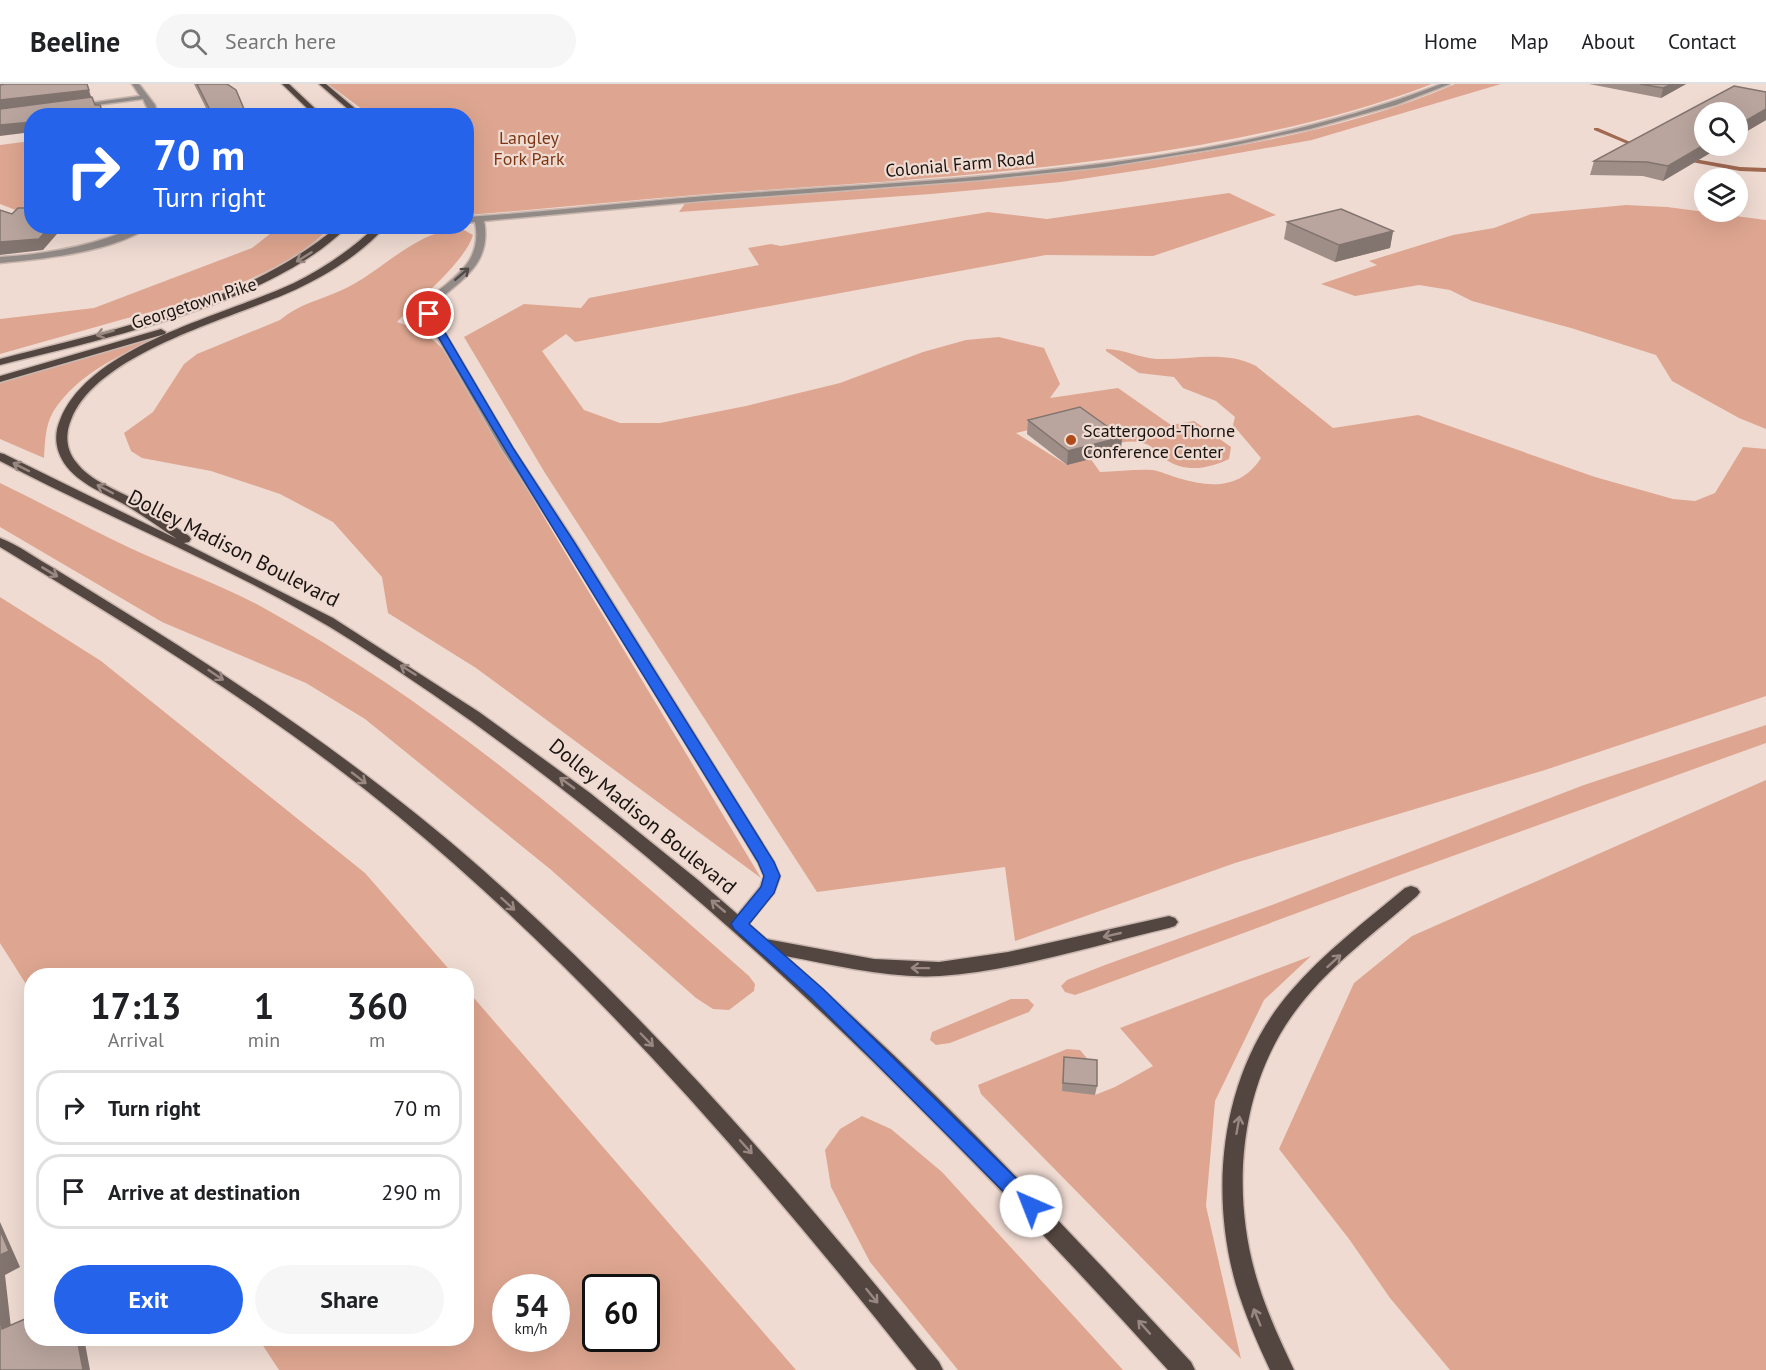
<!DOCTYPE html>
<html lang="en">
<head>
<meta charset="utf-8">
<style>
  :root { --surface:#fff; --page:#f6f6f6; --text:#202124; --muted:#757577; --line:#e0e0e0; --accent:#2563eb }
  body { margin:0; font-family:"PT Sans",sans-serif; background:var(--page); color:var(--text); height:100vh; display:flex; flex-direction:column; font-size:22px; white-space:nowrap }
  * { box-sizing:border-box; margin:0 }
  p { font-size:20px; color:var(--muted) }
  .icon { flex:none; width:33px; height:33px; fill:none; stroke:currentColor; stroke-width:2; stroke-linecap:round; stroke-linejoin:round }
  .map { position:relative; flex:1; overflow:hidden }
  .sheet { position:absolute; left:24px; top:884px; width:450px; height:378px; display:flex; flex-direction:column; background:var(--surface); border-radius:24px; box-shadow:0 6px 24px #0002 }
  .sheet>* { flex:none }
  .hud { position:absolute; left:24px; top:24px; width:450px; height:126px; border-radius:24px; box-shadow:0 6px 24px #0002; background:#2563eb; color:#fff; overflow:hidden }
  .fabs { position:absolute; left:1694px; top:18px; display:grid; gap:12px }
  .fabs a { display:grid; place-items:center; width:54px; height:54px; border-radius:50%; background:var(--surface); box-shadow:0 6px 24px #0002; font-size:30px }
  .speed { position:absolute; left:492px; top:1190px; display:flex; gap:12px; font-size:30px; font-weight:700; text-align:center }
  .speed>* { display:grid; place-content:center; width:78px; height:78px; border-radius:50%; background:var(--surface); box-shadow:0 6px 24px #0002; line-height:1 }
  .speed small { font-size:15px; font-weight:400 }
  .speed .limit { border:3px solid #111; border-radius:9px; background:#fff; color:#111 }
  .pin { position:absolute; display:grid; place-items:center; width:51px; height:51px; color:#fff; margin:-26px; border:3px solid #fff; border-radius:50%; box-shadow:0 2px 6px #0007 }
  .me { position:absolute; width:66px; margin:-33px; rotate:316deg; stroke-linejoin:round; filter:drop-shadow(0 0 4px #0008) }
  .turn { display:flex; align-items:center; gap:21px; height:126px; padding:0 30px; font-size:27px }
  .turn .icon { width:78px; height:78px; stroke-width:2.5 }
  .turn b { display:block; font-size:42px; line-height:51px }
  .eta { display:flex; justify-content:space-evenly; align-items:center; height:102px; text-align:center }
  .eta b { font-size:36px; font-weight:700; line-height:42px }
  .cta { display:flex; gap:12px; margin-top:auto; padding:12px 30px }
  .cta a { flex:1; height:69px; border-radius:36px; background:var(--accent); color:#fff; font-size:24px; font-weight:700; line-height:69px; text-align:center }
  .cta a+a { background:var(--page); color:var(--text) }
  ul { padding:0; list-style:none }
  li { display:flex; align-items:center; gap:18px; height:75px; margin:0 12px 9px; padding:0 18px; border:3px solid var(--line); border-radius:24px }
  li div { flex:1 }
  li b { display:block; font-size:22px }
  li em { font-style:normal }
  header { display:flex; align-items:center; gap:36px; box-sizing:border-box; height:84px; padding:0 30px; background:var(--surface); border-bottom:2px solid var(--line) }
  header strong { font-size:28px }
  nav { display:flex; gap:33px; margin-inline-start:auto; font-size:21px }
  .search { width:420px; height:54px; background:var(--page); display:flex; align-items:center; gap:15px; box-sizing:border-box; padding:0 21px; border-radius:33px; color:var(--muted); font-size:22px }
  .map>svg:first-child { display:block }
  .green { fill:#dea690; fill-rule:evenodd }
  .lines { fill:none; stroke-linecap:round; stroke-linejoin:round }
  .stream { fill:#a16951; fill-rule:evenodd }
  .minor-casing { stroke:#c9b7af; stroke-width:3 }
  .major-casing { stroke:#c9b7af; stroke-width:3 }
  .minor { fill:#928a86; fill-rule:evenodd }
  .major { fill:#534540; fill-rule:evenodd }
  .wall { fill:#9f8e88 }
  .shaded-wall { fill:#82746f }
  .building { fill:#b9a59e; stroke:#82746f; stroke-width:1.5 }
  .oneway { stroke:#998882 }
  .oneway2 { stroke:#504946 }
  .route { fill:#2563eb; stroke:#184099; stroke-width:1.5 }
  .poi-dot { fill:#af4b19; stroke:#efdbd2; stroke-width:2 }
  .labels { text-anchor:middle; dominant-baseline:central; stroke-width:4.5; stroke-linejoin:round; paint-order:stroke }
  .far-park-label { font-size:18px; fill:#7d3614; stroke:#efdbd2 }
  .far-street-label { font-size:18px; fill:#1a1411; stroke:#efdbd2 }
  .far-poi-label { font-size:18px; fill:#1a1411; stroke:#efdbd2; text-anchor:start }
  .street-label { font-size:21px; fill:#1a1411; stroke:#efdbd2 }
</style>
</head>
<body>
<header>
<strong>Beeline</strong>
<div class="search"><svg class="icon" aria-label="search" viewBox="0 0 24 24"><circle cx="10" cy="10" r="6"/><path d="M15 15l6 6"/></svg>Search here</div>
<nav><a>Home</a><a>Map</a><a>About</a><a>Contact</a></nav>
</header>
<div class="map">
<svg width="1766" height="1286" viewBox="0 0 1766 1286">
  <rect width="100%" height="100%" fill="#efdbd2"/>
  <path class="green" d="M328,0H1432C1357,29 1279,47 1200,61C1051,87 901,97 750,107C656,113 561,124 467,131L466,32L370,31Z
    M1455,0H1501L1312,56L1154,84L1061,98L931,110L679,128L686,118C851,107 1016,98 1179,72C1272,57 1368,38 1455,0Z
    M31,57V125L21,128L0,120V61Z
    M1229,109L1276,131L1153,172L1046,171L575,258L566,250L542,267L584,326L620,339H660L746,322L840,299L923,268L966,256L999,253L1044,264L1060,300L1050,314L1118,304L1171,341L1194,337L1231,363L1229,375C1208,385 1185,389 1165,375C1159,371 1153,362 1146,360C1136,356 1123,357 1113,361L1079,334L1016,349L1067,381L1090,374L1100,388C1117,388 1135,385 1152,386C1161,387 1170,392 1178,394C1211,404 1241,405 1261,374L1233,341L1235,333L1216,317L1183,304L1174,293L1139,289L1106,267V265C1124,265 1140,274 1157,275C1191,276 1225,266 1256,282L1333,344L1418,331L1595,393L1673,415L1695,417L1715,409L1743,363L1766,365V612L1545,686L1235,779L1015,857L1005,783L817,808L545,389L464,253L524,220L581,224L589,214L759,181L748,164L771,160L781,162L988,128L1047,135Z
    M1626,121L1667,123L1766,136V345L1739,334L1672,297L1656,271L1571,244L1472,217L1450,206L1419,201L1355,212L1321,200L1377,181L1369,177L1453,151L1494,144L1531,130Z
    M280,142L331,143C277,196 195,216 124,235C83,247 41,258 0,270V235L94,224L252,164Z
    M455,145L464,146L473,151C465,178 418,216 397,238L423,247L442,264L761,794L476,584L388,529L382,493L333,438L280,410L211,387L142,374L131,367L124,349L153,328L184,280L197,270L280,236C299,220 320,216 342,206C380,189 412,150 455,145Z
    M167,250C126,268 78,288 53,328C45,342 45,359 44,374L0,355V297Z
    M0,399C43,420 86,443 130,464C173,484 219,500 262,523C441,621 596,757 749,892L755,900L754,907L729,926L713,925L696,914L550,785L365,635L306,599L162,538L0,443Z
    M0,513L101,577L365,789L454,891H32L31,908L0,859Z
    M1766,641V659L1400,791L1092,905L1075,911L1065,908L1061,902L1067,896L1105,881L1272,821L1584,701Z
    M1766,696V1286H1450L1390,1214L1349,1155L1279,1065L1354,899L1412,852Z
    M1311,872L1264,916L1215,1017L1206,1122L1241,1275L981,1010L978,1001L1067,965L1080,966L1096,985L1095,1011L1115,1003L1153,982L1120,944Z
    M467,906L796,1286H279L258,1254H466ZM506,1203H556V1254H506ZM596,1203H646V1254H596Z
    M1011,915H1028L1034,921L1029,928L950,959L936,961L930,956L932,948Z
    M862,1032L891,1045L942,1088L1123,1286H958L870,1178L831,1103L825,1066L840,1045Z"/>
  <g class="lines">
    <path class="stream" d="M1594,44H1598L1642,63L1637,64L1594,46Z
      M1683,73L1740,83L1766,84V88L1740,87L1681,76Z"/>
    <defs>
      <path id="minor" d="M132,0H139L155,21L158,32H151L143,15L73,24L69,22L140,12Z
        M1441,0H1450L1396,21L1310,45L1226,63L1104,83L981,96L702,117L484,137C492,179 463,195 435,219L434,230L513,364L575,458L774,778L780,792L774,809L745,844L739,846L733,844L730,840L733,836L760,803L764,792L758,778L563,458L501,364L424,230L427,216C454,193 483,178 475,138L466,139V133C560,127 654,115 748,109C978,93 1224,84 1441,0Z
        M138,142H150C114,168 43,175 0,179V173C48,170 94,162 138,142Z"/>
      <path id="major" d="M282,0H289L323,32H315Z
        M319,0H326L364,32H356Z
        M338,142H348C273,219 103,255 0,281V275C116,244 244,221 338,142Z
        M376,142H386C363,168 332,188 301,203C238,234 98,266 71,336C65,350 66,366 76,378C91,398 116,405 137,417C155,428 172,441 189,452L191,455L189,458L184,459L333,534L479,628L590,709L698,796L766,855L874,875L939,878L1008,868L1169,832L1175,834L1178,838L1175,842L1169,844C1095,861 1016,887 940,892C888,895 836,881 785,872C930,998 1061,1138 1191,1278L1195,1286H1168C921,1014 665,756 354,558C242,487 117,438 0,377V369L4,370L177,455C160,444 144,432 127,422C105,409 79,401 64,379C55,365 54,350 60,336C89,261 226,231 294,199C324,184 352,165 376,142Z
        M161,245L166,248L165,250L0,298V292Z
        M0,454C19,461 37,475 55,485C96,510 138,536 179,562C285,630 389,703 484,787C652,936 798,1105 939,1278L943,1286H917C759,1087 594,894 398,732C274,630 137,546 0,463Z
        M1411,802L1417,804L1420,808L1417,812C1377,847 1333,879 1300,921C1239,998 1229,1109 1259,1202C1268,1231 1281,1258 1294,1286H1270C1257,1258 1245,1231 1236,1201C1208,1103 1222,987 1290,908C1324,868 1366,837 1405,804Z"/>
    </defs>
    <use href="#minor" class="minor-casing"/>
    <use href="#major" class="major-casing"/>
    <use href="#minor" class="minor"/>
    <use href="#major" class="major"/>
  </g>
  <path class="wall" d="M194,0H227L247,32H210Z
    M1589,0H1686L1661,14Z
    M1734,2L1766,8V36L1737,53V28H1704V62H1722L1663,97L1643,92L1590,91L1594,77Z
    M1287,138L1393,147L1390,164L1335,178L1284,155Z
    M1028,336L1121,367L1067,381L1027,350Z
    M1064,973L1097,1002L1095,1011L1062,1007Z"/>
  <path class="shaded-wall" d="M1672,0H1686L1661,14L1663,4Z
    M89,6L92,16L0,27V16Z
    M1766,25V36L1737,53V42Z
    M32,38V48L0,52V41Z
    M1704,62H1722L1663,97L1668,82Z
    M50,142H64L43,166L0,171V158Z
    M1393,147L1390,164L1335,178L1339,161Z
    M1122,353L1121,367L1067,381L1068,367Z
    M0,1138L20,1183L5,1191L13,1261L2,1245L0,1225Z
    M77,1254H84L90,1286H83Z"/>
  <path class="building" d="M5,0H87L89,6L0,16V1Z
    M197,0H227L236,6L247,32H213Z
    M1640,0H1672L1663,4Z
    M1734,2L1766,8V25L1737,42V28H1704V61L1668,82L1647,78L1594,77Z
    M92,13L95,21H100L104,32H32V38L0,41V25Z
    M18,124H32V142H50L39,155L0,158V126L12,130Z
    M1341,125L1393,147L1339,161L1287,138Z
    M1080,323L1122,353L1068,367L1028,336Z
    M1064,973L1097,976V1002L1063,999Z
    M0,1146L9,1167L0,1171Z
    M0,1225L2,1245L32,1232V1254H77L83,1286H0Z"/>
  <defs><path id="oneway-shaft" d="M-6 0H5M1.5-3L5.5 0L1.5 3" fill="none" stroke-width="1.6" stroke-linecap="round" stroke-linejoin="round" transform="scale(1.5)"/></defs>
  <g class="oneway">
    <use href="#oneway-shaft" transform="translate(304 173) rotate(148)"/>
    <use href="#oneway-shaft" transform="translate(105 249) rotate(164)"/>
    <use href="#oneway-shaft" transform="translate(21 383) rotate(-153)"/>
    <use href="#oneway-shaft" transform="translate(105 405) rotate(-152)"/>
    <use href="#oneway-shaft" transform="translate(50 488) rotate(31)"/>
    <use href="#oneway-shaft" transform="translate(408 586) rotate(-148)"/>
    <use href="#oneway-shaft" transform="translate(216 591) rotate(34)"/>
    <use href="#oneway-shaft" transform="translate(359 694) rotate(38)"/>
    <use href="#oneway-shaft" transform="translate(567 699) rotate(-144)"/>
    <use href="#oneway-shaft" transform="translate(508 820) rotate(42)"/>
    <use href="#oneway-shaft" transform="translate(718 822) rotate(-140)"/>
    <use href="#oneway-shaft" transform="translate(1112 851) rotate(167)"/>
    <use href="#oneway-shaft" transform="translate(1334 877) rotate(-42)"/>
    <use href="#oneway-shaft" transform="translate(920 884) rotate(-179)"/>
    <use href="#oneway-shaft" transform="translate(647 956) rotate(46)"/>
    <use href="#oneway-shaft" transform="translate(1238 1041) rotate(-80)"/>
    <use href="#oneway-shaft" transform="translate(746 1063) rotate(48)"/>
    <use href="#oneway-shaft" transform="translate(872 1212) rotate(51)"/>
    <use href="#oneway-shaft" transform="translate(1257 1233) rotate(-112)"/>
    <use href="#oneway-shaft" transform="translate(1144 1243) rotate(-132)"/>
  </g>
  <use class="oneway2" href="#oneway-shaft" transform="translate(462 190) rotate(-41)"/>
  <path class="route" d="M426,228L434,230L513,364L574,458L774,778L780,792L774,809L749,840L823,905L1038,1116L1041,1122L1038,1128L1031,1130L1024,1128L811,914L734,845L731,840L734,836L761,803L764,792L758,778C647,595 532,415 425,230Z"/>
  <circle class="poi-dot" cx="1071" cy="356" r="6"/>
  <g class="labels">
    <g class="far-park-label">
      <text x="529" y="53">Langley<tspan x="529" dy="21">Fork Park</tspan></text>
    </g>
    <g class="far-street-label">
      <text transform="translate(960 80) rotate(-5)">Colonial Farm Road</text>
      <text transform="translate(194 219) rotate(-18)">Georgetown Pike</text>
    </g>
    <g class="far-poi-label">
      <text x="1083" y="346">Scattergood-Thorne<tspan x="1083" dy="21">Conference Center</tspan></text>
    </g>
    <g class="street-label">
      <text transform="translate(234 464) rotate(27)">Dolley Madison Boulevard</text>
      <text transform="translate(643 732) rotate(39)">Dolley Madison Boulevard</text>
    </g>
  </g>
</svg>
<div class="fabs">
<a><svg class="icon" aria-label="search" viewBox="0 0 24 24"><circle cx="10" cy="10" r="6"/><path d="M15 15l6 6"/></svg></a>
<a><svg class="icon" aria-label="layers" viewBox="0 0 24 24"><path d="M12 4l9 5-9 5-9-5zM3 14l9 5 9-5"/></svg></a>
</div>
<div class="speed"><div>54<small>km/h</small></div><div class="limit">60</div></div>
<div class="pin" style="left:429px;top:230px;background:#d93025"><svg class="icon" aria-label="arrive" viewBox="0 0 24 24"><path d="M6 21V4h12l-3 4 3 4H6"/></svg></div>
<svg class="me" style="left:1031px;top:1122px" viewBox="-20 -20 40 40"><circle r="19" fill="#fff"/><path d="M0-13L10 11 0 6-10 11z" fill="#2563eb"/></svg>
<div class="hud">
<div class="turn"><svg class="icon" aria-label="right" viewBox="0 0 24 24"><path d="M7 20v-9h11M14 6l5 5-5 5"/></svg><div><b>70 m</b>Turn right</div></div>
</div>
<section class="sheet">
<div class="eta">
<div><b>17:13</b><p>Arrival</p></div>
<div><b>1</b><p>min</p></div>
<div><b>360</b><p>m</p></div>
</div>
<ul>
<li><svg class="icon" aria-label="right" viewBox="0 0 24 24"><path d="M7 20v-9h11M14 6l5 5-5 5"/></svg><div><b>Turn right</b></div><em>70 m</em></li>
<li><svg class="icon" aria-label="arrive" viewBox="0 0 24 24"><path d="M6 21V4h12l-3 4 3 4H6"/></svg><div><b>Arrive at destination</b></div><em>290 m</em></li>
</ul>
<div class="cta"><a>Exit</a><a>Share</a></div>
</section>
</div>
</body>
</html>
